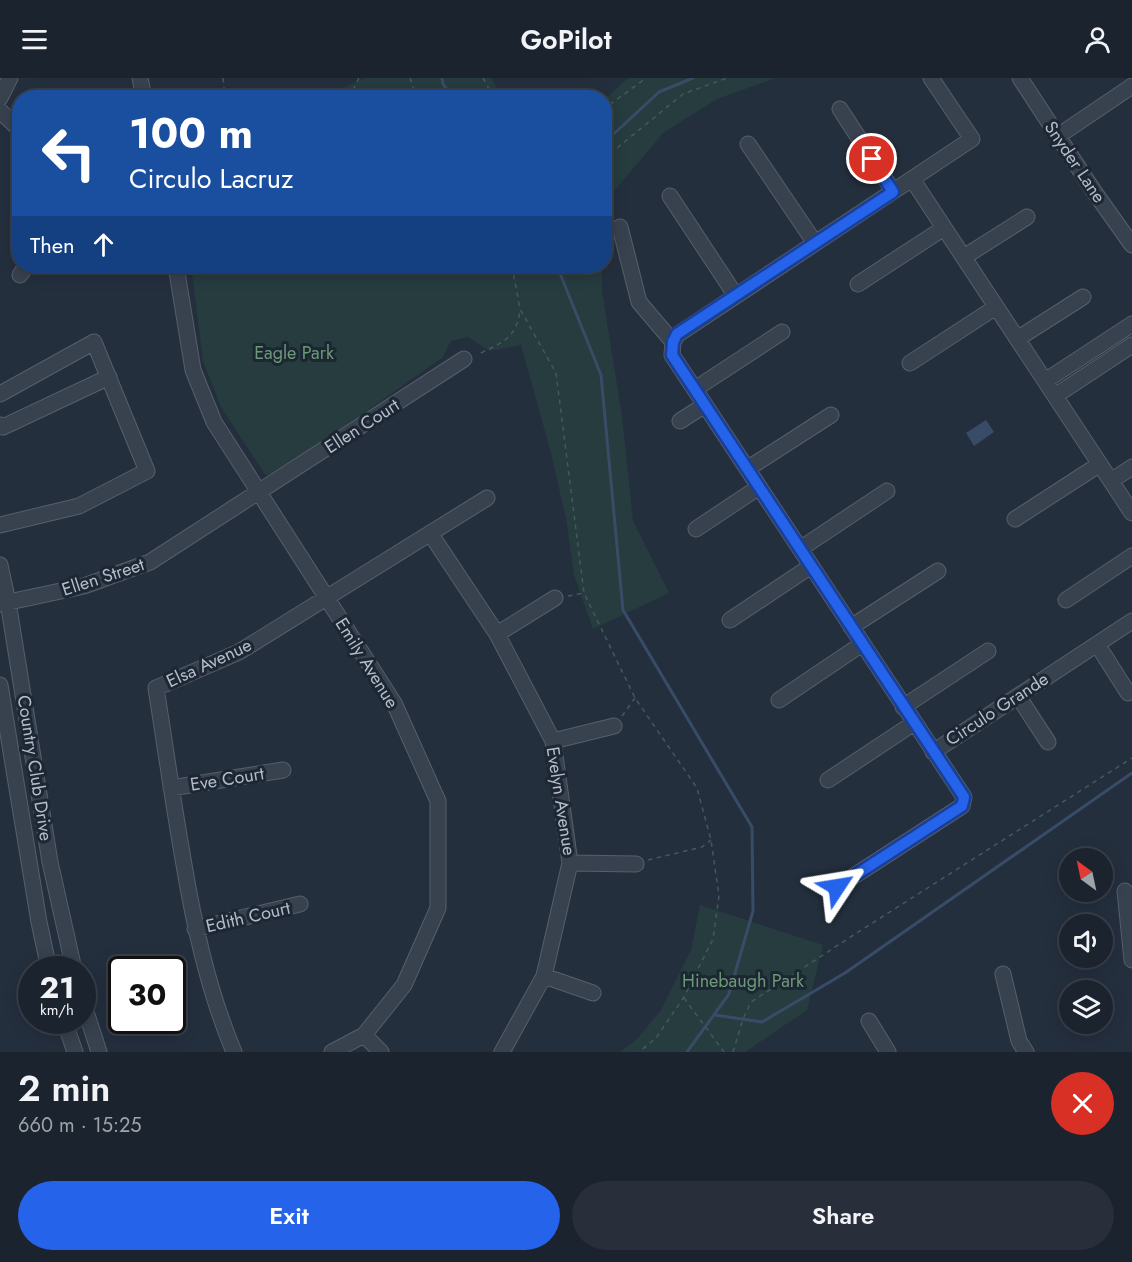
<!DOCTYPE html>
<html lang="en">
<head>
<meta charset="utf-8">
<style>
  :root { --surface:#1b232e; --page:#282f3a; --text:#f1f3f6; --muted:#a0a4aa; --line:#39404a; --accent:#2563eb }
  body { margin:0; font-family:Jost,sans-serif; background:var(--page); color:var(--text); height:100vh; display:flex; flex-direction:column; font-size:22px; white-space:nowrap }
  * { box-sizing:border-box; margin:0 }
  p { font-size:20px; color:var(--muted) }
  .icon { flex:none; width:33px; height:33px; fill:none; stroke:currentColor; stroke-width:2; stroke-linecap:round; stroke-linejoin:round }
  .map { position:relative; height:974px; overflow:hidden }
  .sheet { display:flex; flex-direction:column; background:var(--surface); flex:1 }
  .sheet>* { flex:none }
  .top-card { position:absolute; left:12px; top:12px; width:600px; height:183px; border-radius:24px; box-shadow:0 3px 15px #0003,0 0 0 2px var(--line); background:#1a4fa0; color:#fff; overflow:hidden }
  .needle { width:39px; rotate:327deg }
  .fabs { position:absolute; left:1059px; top:770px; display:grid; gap:12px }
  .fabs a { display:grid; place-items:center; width:54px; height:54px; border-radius:50%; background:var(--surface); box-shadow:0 3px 15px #0003,0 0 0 2px var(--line); font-size:30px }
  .speed { position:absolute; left:18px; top:878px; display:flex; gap:12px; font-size:30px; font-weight:700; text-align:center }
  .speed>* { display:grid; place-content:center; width:78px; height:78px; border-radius:50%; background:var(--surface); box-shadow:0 3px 15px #0003,0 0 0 2px var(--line); line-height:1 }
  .speed small { font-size:15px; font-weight:400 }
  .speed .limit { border:3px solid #111; border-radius:9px; background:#fff; color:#111 }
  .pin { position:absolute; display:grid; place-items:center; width:51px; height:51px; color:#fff; margin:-26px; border:3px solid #fff; border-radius:50%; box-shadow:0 2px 6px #0007 }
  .me { position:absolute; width:66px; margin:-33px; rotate:57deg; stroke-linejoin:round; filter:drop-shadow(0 0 4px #0008) }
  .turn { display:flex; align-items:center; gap:21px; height:126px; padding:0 18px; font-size:27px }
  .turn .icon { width:78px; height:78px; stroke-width:2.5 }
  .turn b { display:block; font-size:42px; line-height:51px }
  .then { display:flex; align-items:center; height:57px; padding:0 18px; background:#0003; gap:12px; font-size:22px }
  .round { display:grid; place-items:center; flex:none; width:63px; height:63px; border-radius:32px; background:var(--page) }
  .summary { display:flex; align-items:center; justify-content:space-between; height:102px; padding:0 18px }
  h1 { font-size:36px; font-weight:600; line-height:45px }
  .cta { display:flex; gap:12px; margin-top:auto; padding:12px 18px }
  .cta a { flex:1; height:69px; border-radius:36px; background:var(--accent); color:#fff; font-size:24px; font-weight:600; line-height:69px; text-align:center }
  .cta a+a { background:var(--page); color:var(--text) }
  header { display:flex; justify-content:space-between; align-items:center; height:78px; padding:0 18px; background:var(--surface); font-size:27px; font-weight:600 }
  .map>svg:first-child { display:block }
  .green { fill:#263c3f }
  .water { fill:#394c67 }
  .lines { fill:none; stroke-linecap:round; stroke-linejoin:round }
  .stream { stroke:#394c67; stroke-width:3 }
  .minor-casing { stroke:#565f6c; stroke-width:17 }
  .path { stroke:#44595c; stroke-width:1.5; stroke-dasharray:4.5 4.5; stroke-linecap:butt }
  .minor { stroke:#38414e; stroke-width:15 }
  .route-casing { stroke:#184099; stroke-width:15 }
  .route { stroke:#2563eb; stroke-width:10 }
  .labels { text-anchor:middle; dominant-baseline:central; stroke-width:6; stroke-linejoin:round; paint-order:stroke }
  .street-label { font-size:18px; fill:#b4bcc9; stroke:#1d2633 }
  .park-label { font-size:18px; fill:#6b9a76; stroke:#1d2633 }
</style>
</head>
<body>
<header><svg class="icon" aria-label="menu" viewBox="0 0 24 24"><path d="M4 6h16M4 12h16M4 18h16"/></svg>GoPilot<svg class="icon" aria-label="person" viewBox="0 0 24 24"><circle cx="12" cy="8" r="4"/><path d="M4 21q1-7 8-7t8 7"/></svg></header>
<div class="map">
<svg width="1132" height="974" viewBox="0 0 1132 974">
  <rect width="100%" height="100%" fill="#242f3e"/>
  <path class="green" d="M365,0H491L503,19H323Z
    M628,0H776L717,21L663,55L605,124V21Z
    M191,188H602V213L622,338L633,443L669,515L593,551L574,497L566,441L551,375L521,267L490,273L468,259L451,263L442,280L295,383L266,398L221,329L203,283Z
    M700,827L823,867L807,932L745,974H620L637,961L661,932L691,872Z"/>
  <path class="water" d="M986,342L994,354L974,368L966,355Z"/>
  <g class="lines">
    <path class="stream" d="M442,0L443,6L453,20
      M604,65L659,14L693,0
      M557,188L601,297L623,532L752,749L753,833L729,916L687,974
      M715,937L762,944L845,895L1132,695"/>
    <defs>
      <path id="minor" d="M140,0L144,20
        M1020,0L1093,112L1132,167
        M0,20L10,0
        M840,31L893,113
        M0,33L20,52
        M1058,58L1132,8
        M748,66L815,165
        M912,101L1132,435
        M670,118L736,218
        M620,149L639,224L673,264
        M964,179L1027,139
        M176,188L193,292L214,344L394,625L438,723V830L404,907L364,957L332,974
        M20,197L26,188
        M858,206L944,150
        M1017,261L1083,219
        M910,285L996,229
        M1045,303L1132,246
        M695,311L782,254
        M0,316L94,264L147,393L79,428L0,447
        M1055,318L1132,267
        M680,343L705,327
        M0,347L3,349L109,299
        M747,391L831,337
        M1111,403L1132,389
        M1015,441L1100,386
        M696,451L759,409
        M430,455L497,556L553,663L570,785L544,898L502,974
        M800,471L887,413
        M0,487L8,524L50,784L74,891
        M1066,522L1132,478
        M0,526L84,508L150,484L464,281
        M730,542L811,488
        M851,549L938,493
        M497,556L555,520
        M1097,566L1128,615
        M0,607L39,844L49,891
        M1018,618L1048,664
        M779,622L862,566
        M903,629L988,573
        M553,663L614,648
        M933,674L1132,543
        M828,702L914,645
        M171,710L283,692
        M570,785L636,786
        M837,809L962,728L964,719L672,277L673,264L677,257L972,61L931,0
        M1125,813L1132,882
        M195,851L300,826
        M1003,896L1019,963L1026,974
        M544,898L593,915
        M82,921L99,974
        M64,942L75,974
        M869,943L888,974
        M364,957L381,974
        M234,974C208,912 194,847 183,781C173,724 165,667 156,610L239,574L487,420"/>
    </defs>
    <use href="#minor" class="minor-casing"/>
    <path class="path" d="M223,0L225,20
      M410,0L417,20
      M483,0L494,20
      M349,20L359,0
      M604,33L608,28L646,0
      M604,82L617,70L683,16L727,0
      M512,188L520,231L556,295L584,515L635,620L697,710L711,762L719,818L713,861L684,919L656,960L639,974
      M481,275C503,264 516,260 520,233
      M568,518L584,515
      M622,638L635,620
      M648,782L702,769L711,762
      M684,920L724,974
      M733,974L743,941L751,924L852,858L1132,680"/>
    <use href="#minor" class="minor"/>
  </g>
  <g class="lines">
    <defs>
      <path id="route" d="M837,809L962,728L964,719L672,277L673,264L677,256L893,114L872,81"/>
    </defs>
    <use href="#route" class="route-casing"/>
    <use href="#route" class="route"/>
  </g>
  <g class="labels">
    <g class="street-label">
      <text transform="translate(1075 84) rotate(56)">Snyder Lane</text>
      <text transform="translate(362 348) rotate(-33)">Ellen Court</text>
      <text transform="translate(103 499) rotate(-18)">Ellen Street</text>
      <text transform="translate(209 585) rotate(-25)">Elsa Avenue</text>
      <text transform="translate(367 585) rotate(58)">Emily Avenue</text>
      <text transform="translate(997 631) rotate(-33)">Circulo Grande</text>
      <text transform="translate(35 690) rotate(81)">Country Club Drive</text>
      <text transform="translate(227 701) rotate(-9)">Eve Court</text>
      <text transform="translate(561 723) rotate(81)">Evelyn Avenue</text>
      <text transform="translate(248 839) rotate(-13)">Edith Court</text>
    </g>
    <g class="park-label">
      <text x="294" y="275">Eagle Park</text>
      <text x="743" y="903">Hinebaugh Park</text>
    </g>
  </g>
</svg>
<div class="fabs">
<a><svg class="needle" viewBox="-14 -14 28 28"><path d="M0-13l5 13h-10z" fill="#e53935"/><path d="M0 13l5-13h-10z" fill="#a0a4aa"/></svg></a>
<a><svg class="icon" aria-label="sound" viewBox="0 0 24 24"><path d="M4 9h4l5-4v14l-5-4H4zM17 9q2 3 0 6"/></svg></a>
<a><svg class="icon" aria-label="layers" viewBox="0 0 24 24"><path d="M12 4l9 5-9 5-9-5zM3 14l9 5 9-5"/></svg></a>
</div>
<div class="speed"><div>21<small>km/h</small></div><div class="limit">30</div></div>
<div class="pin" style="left:872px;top:81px;background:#d93025"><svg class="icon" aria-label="arrive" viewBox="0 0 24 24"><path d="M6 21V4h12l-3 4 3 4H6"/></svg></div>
<svg class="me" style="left:837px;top:809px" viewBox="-20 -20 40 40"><path d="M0-17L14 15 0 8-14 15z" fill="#2563eb" stroke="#fff" stroke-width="4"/></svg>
<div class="top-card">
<div class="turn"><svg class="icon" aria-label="left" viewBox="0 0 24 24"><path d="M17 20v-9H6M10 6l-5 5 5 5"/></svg><div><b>100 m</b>Circulo Lacruz</div></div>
<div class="then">Then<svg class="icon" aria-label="ahead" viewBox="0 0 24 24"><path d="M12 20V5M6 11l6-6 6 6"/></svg></div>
</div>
</div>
<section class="sheet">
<div class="summary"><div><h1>2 min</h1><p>660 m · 15:25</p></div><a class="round" style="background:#d93025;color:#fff"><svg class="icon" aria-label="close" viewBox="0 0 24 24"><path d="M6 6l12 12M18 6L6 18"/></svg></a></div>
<div class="cta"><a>Exit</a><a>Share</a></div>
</section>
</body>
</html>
